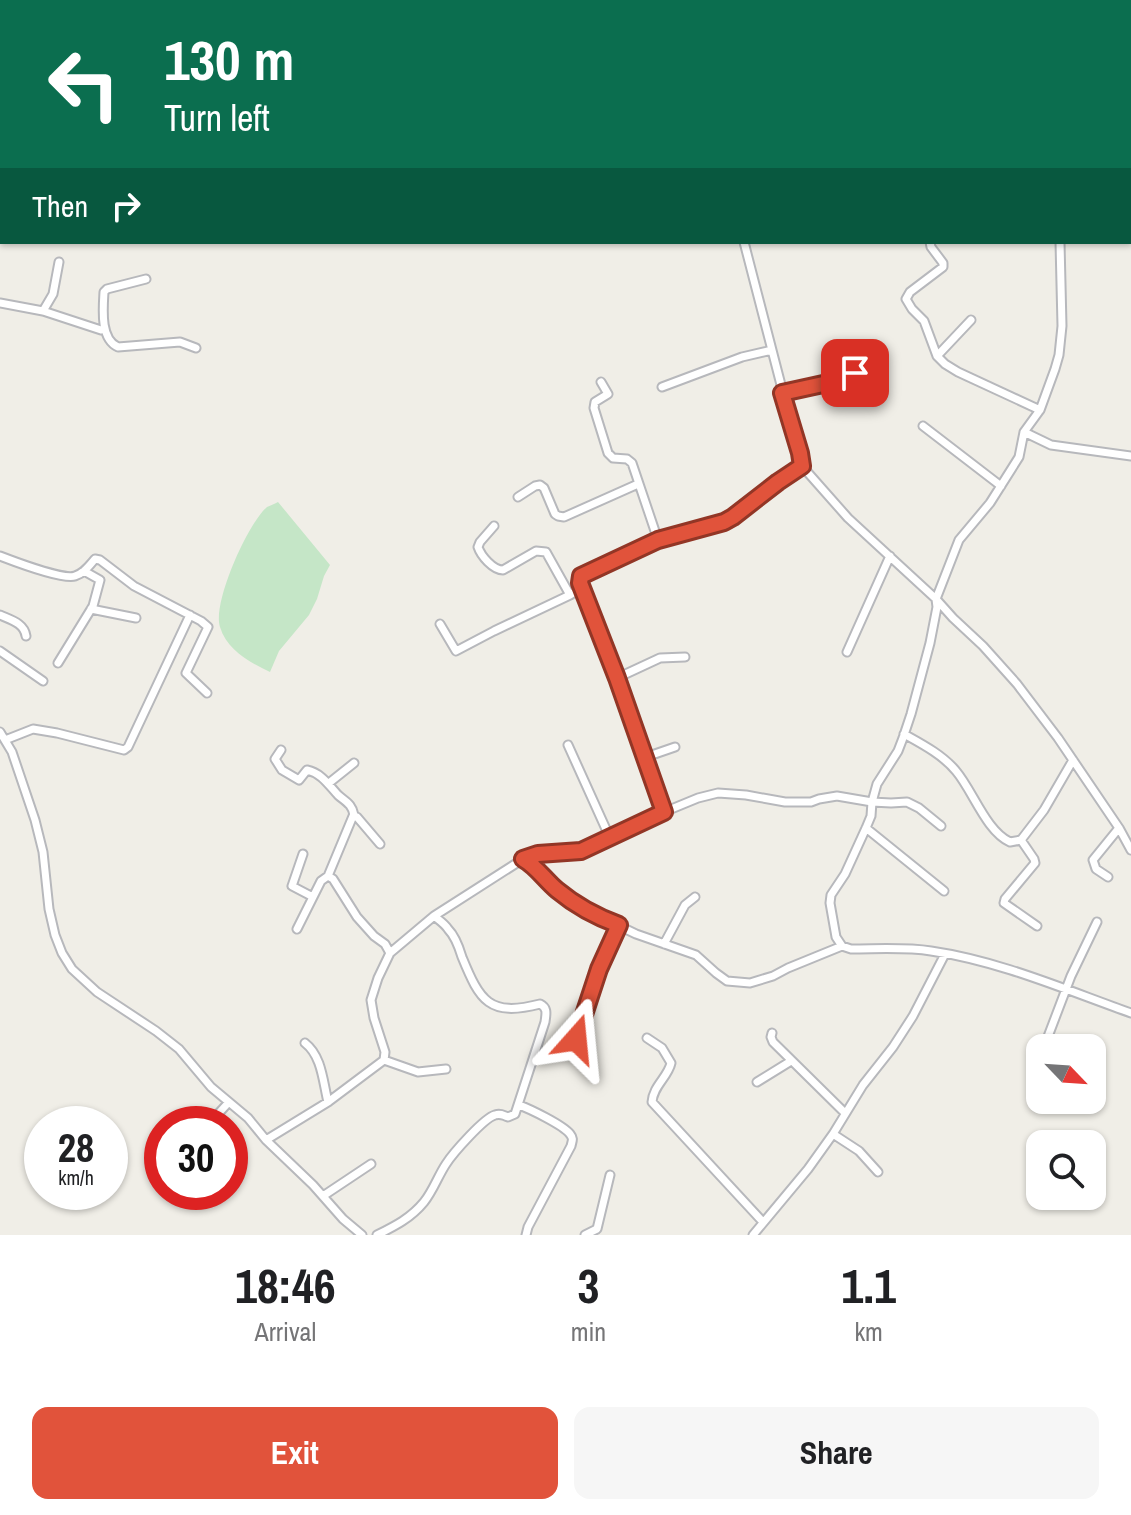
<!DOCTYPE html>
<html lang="en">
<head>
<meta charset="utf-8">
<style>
  :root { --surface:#fff; --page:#f6f6f6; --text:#202124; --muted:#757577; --accent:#e1533b }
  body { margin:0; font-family:"Archivo Narrow",sans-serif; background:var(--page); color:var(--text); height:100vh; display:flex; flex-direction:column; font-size:30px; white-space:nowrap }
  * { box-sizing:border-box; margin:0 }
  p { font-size:26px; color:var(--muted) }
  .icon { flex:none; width:44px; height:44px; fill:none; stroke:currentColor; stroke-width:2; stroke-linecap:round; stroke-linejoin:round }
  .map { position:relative; height:1235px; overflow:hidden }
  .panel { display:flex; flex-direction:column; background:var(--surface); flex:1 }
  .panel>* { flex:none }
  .hud { position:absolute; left:0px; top:0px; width:1132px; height:244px; box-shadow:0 2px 6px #0004; background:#0b6e4f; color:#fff; overflow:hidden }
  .needle { width:52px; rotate:115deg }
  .buttons { position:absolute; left:1026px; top:1034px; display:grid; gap:16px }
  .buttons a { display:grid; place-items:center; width:80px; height:80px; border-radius:16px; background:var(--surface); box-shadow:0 2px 6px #0004; font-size:40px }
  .speed { position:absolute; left:24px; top:1106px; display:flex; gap:16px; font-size:40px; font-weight:700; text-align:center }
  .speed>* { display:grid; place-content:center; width:104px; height:104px; border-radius:50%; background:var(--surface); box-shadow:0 2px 6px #0004; line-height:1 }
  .speed small { font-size:20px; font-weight:400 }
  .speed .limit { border:12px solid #d22; background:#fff; color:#111 }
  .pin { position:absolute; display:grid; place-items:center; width:68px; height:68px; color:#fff; margin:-34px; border-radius:16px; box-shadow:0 4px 12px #0006 }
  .me { position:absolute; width:88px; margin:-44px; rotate:18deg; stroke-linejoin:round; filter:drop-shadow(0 0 6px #0008) }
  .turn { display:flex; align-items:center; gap:28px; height:168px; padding:0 32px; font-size:36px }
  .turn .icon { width:104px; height:104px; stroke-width:2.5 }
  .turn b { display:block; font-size:56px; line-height:68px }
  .then { display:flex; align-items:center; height:76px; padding:0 32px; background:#0003; gap:16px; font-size:30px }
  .eta { display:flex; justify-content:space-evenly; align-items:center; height:136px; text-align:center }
  .eta b { font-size:48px; font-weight:800; line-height:56px }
  .action { display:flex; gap:16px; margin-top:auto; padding:16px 32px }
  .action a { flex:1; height:92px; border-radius:16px; background:var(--accent); color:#fff; font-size:32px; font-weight:800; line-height:92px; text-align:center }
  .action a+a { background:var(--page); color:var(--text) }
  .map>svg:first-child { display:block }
  .green { fill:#c5e6c7 }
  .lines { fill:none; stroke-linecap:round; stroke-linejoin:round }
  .minor-casing { stroke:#b7b8bc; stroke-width:11 }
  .major-casing { stroke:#ebce64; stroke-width:13 }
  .minor { stroke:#fff; stroke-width:7 }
  .major { stroke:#fbf4b0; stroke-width:9 }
  .route-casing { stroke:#923626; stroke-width:20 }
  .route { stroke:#e1533b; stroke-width:14 }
</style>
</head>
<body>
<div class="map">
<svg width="1131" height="1235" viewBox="0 0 1131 1235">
  <rect width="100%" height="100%" fill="#f0eee7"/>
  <path class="green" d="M278,502L330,565L324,576L317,599L309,615L279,651L270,672C249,662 227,650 220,627C212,603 248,523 267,507C271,505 275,504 278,502Z"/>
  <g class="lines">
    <defs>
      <path id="minor" d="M8,0L9,2
        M164,0L165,2
        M234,0L235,2
        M680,0L681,2
        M895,0L897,2
        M1014,0L1022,2
        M1098,0L1099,2
        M328,2V0
        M1130,44L1131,45
        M0,144L2,145
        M744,242L802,466L848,518L936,599L953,618L983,646L1017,684L1058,738L1119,828L1131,850
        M930,242L931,247L943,263V267L910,292L906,299L912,309L924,321L937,356L945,364L958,372L1040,410
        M1060,242L1062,326L1059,355L1055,369L1040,410L1024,432L1019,457L990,503L959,540L936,599L937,607L930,643L911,714L903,738L898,751L877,784L872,802L871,816L866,828L845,874L831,895L830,903L836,937L842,946L851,949C878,949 905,947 931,951C1000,961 1066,990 1131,1013
        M146,279L107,289L104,292C103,309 100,339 118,347L180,342L196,348
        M0,303L43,311L101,330L104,329
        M43,311L53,294L59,262
        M937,356L971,320
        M601,382L608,394L595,402L594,408L608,453L613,458L627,459L632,463L658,540
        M662,387L742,357L772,350
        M782,393L846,379L862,368
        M923,426L1001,486
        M1024,432L1051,445L1131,456
        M518,497L535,486L540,485L544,488L555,514L558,516L564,517L638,484
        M494,526L480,542L478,547C481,556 493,570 503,570L536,551L546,552L570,595
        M0,556C13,561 63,580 75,576C84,573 89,566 95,559L100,560L134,586L201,621L208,627L186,673L207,693
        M91,609L136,618
        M0,615C11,620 24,623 26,636
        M440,624L456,651L494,631L570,595L581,588V585
        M0,651L43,681
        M847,652L890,556
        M58,663L93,606L100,580L84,571
        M617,678L660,658L685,657
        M0,732L12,752L35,820L43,852L49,909L55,935L62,953L72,969L97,992L156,1031L179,1049L211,1087L248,1118L266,1140L313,1185L343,1219L362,1235
        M904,734C922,744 943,755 956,771C973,791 986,831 1010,842L1021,840L1044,810L1073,760
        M5,740L33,729L57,733L124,750L128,747L190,615
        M568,745L610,838
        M281,750L275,759L282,770L299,780L307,770C321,773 328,784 338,795C346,802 352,804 354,815
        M646,757L675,747
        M329,783L354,763
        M664,812L646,757L580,579L582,575L658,540L724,522L733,517L778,482L802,466
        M866,828L944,891
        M1021,840L1034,859L1035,863L1005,899L1004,903L1037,926
        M303,854L292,886L313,897
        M523,859L530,863L557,890L584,909L636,934L696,955L716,973L727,981L750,983L773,976L788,968L842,946
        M328,876L353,816L357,817L380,844
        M1108,877L1096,869L1093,860L1119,828
        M297,929L321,881L328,876L333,879L357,917L374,936L385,944L390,953
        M664,944L685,905L695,897
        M772,1033L771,1037L773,1042L845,1113
        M647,1038L662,1048L671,1063C668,1077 653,1086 652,1102L763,1222
        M576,1039L599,969L619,925
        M305,1043C322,1056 323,1082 328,1102
        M1044,1047L1071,976L1097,922
        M384,1060L418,1072L446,1069
        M757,1082L791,1061
        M519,1105C530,1109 563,1125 570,1134C574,1139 572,1141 571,1146L528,1227L526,1235
        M201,1124L218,1114L229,1102
        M833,1134L859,1151L878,1172
        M266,1140L328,1102L384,1060L385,1052L374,1018L371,1000L378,978L390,953L434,916L523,859L538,854L581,851L664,812L698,798L718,793L746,795L785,802H811L819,799L837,796L872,802L891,803L907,802L919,808L941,826
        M323,1196L371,1164
        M377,1235C395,1226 411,1218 424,1202C433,1191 438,1176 446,1164C453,1153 484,1118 495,1115C501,1113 502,1115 508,1117L515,1114L545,1022C546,1014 548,1008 540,1004C489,1017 480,1001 462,957C459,947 455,936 448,929C445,924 439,920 434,916
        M585,1235L597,1229L610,1175
        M753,1235L808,1169L833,1134L863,1085L893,1047L913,1016L945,954"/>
      <path id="major" d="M14,2L15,0
        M0,24L2,20"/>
    </defs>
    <use href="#minor" class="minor-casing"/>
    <use href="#major" class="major-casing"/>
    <use href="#minor" class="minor"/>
    <use href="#major" class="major"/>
  </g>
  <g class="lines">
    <defs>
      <path id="route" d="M576,1039L599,969L619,925C597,917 575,905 557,890C545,880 536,866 523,859L538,854L581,851L664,812L617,678L580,583L581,576L658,540L724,522L733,517L778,482L802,466L800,453L782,393L846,379L855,373"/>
    </defs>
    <use href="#route" class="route-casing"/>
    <use href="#route" class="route"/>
  </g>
</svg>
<div class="buttons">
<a><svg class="needle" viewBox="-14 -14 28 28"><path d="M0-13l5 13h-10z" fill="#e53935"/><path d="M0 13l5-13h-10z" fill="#757577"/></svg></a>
<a><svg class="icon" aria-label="search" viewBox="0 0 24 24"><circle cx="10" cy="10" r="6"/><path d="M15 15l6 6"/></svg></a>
</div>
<div class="speed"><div>28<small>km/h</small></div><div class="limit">30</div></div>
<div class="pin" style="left:855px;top:373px;background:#d93025"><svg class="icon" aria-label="arrive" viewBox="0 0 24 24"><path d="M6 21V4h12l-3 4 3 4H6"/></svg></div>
<svg class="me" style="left:576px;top:1039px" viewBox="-20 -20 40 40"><path d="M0-17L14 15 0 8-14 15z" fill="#e1533b" stroke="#fff" stroke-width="4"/></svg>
<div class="hud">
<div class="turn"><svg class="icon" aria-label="left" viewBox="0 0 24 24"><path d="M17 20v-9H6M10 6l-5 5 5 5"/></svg><div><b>130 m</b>Turn left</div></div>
<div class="then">Then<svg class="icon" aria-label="right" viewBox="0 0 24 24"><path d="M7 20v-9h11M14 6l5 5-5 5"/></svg></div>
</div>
</div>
<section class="panel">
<div class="eta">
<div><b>18:46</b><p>Arrival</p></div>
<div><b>3</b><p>min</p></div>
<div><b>1.1</b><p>km</p></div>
</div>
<div class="action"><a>Exit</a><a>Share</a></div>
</section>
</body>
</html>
